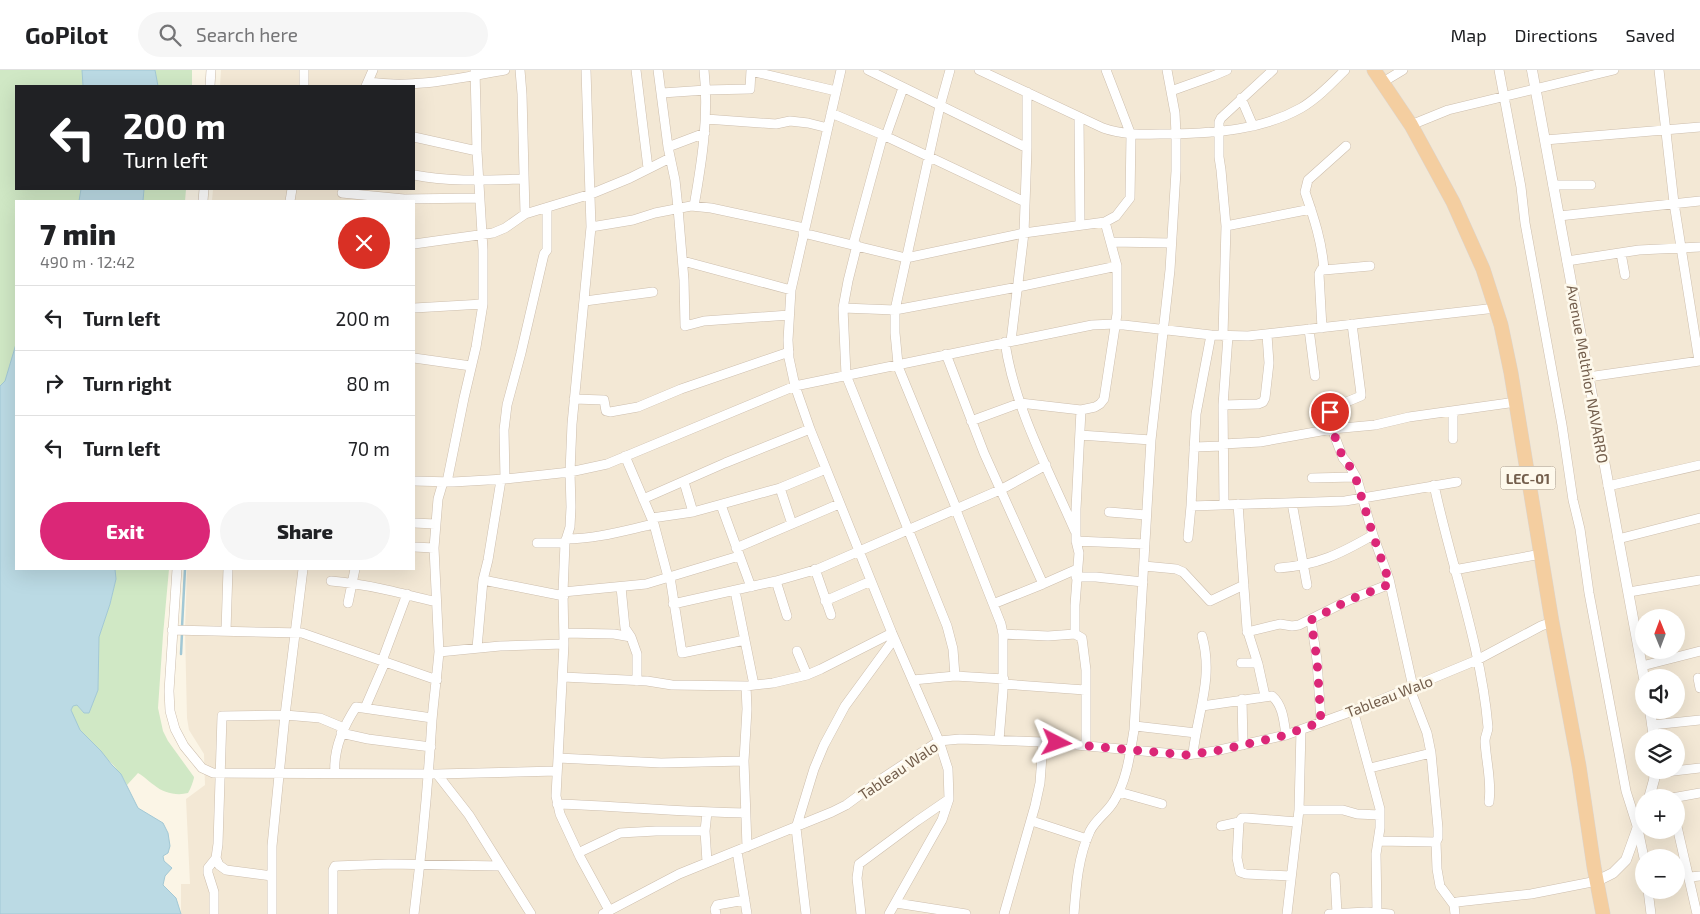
<!DOCTYPE html>
<html lang="en">
<head>
<meta charset="utf-8">
<style>
  :root { --surface:#fff; --page:#f6f6f6; --text:#202124; --muted:#757577; --line:#e0e0e0; --accent:#db2777 }
  body { margin:0; font-family:"Exo 2",sans-serif; background:var(--page); color:var(--text); height:100vh; display:flex; flex-direction:column; font-size:19px; white-space:nowrap }
  * { box-sizing:border-box; margin:0 }
  p { font-size:16px; color:var(--muted) }
  .icon { flex:none; width:28px; height:28px; fill:none; stroke:currentColor; stroke-width:2; stroke-linecap:round; stroke-linejoin:round }
  .map { position:relative; flex:1; overflow:hidden }
  .details { position:absolute; left:15px; top:130px; width:400px; height:370px; display:flex; flex-direction:column; background:var(--surface); border-radius:0px; box-shadow:0 5px 20px #0002 }
  .details>* { flex:none }
  .banner { position:absolute; left:15px; top:15px; width:400px; height:105px; border-radius:0px; box-shadow:0 5px 20px #0002; background:#202124; color:#fff; overflow:hidden }
  .needle { width:32px; rotate:359deg }
  .fabs { position:absolute; left:1635px; top:539px; display:grid; gap:10px }
  .fabs a { display:grid; place-items:center; width:50px; height:50px; border-radius:50%; background:var(--surface); box-shadow:0 5px 20px #0002; font-size:25px }
  .pin { position:absolute; display:grid; place-items:center; width:42px; height:42px; color:#fff; margin:-21px; border:2px solid #fff; border-radius:50%; box-shadow:0 1px 5px #0007 }
  .me { position:absolute; width:55px; margin:-28px; rotate:94deg; stroke-linejoin:round; filter:drop-shadow(0 0 4px #0008) }
  .turn { display:flex; align-items:center; gap:18px; height:105px; padding:0 25px; font-size:22px }
  .turn .icon { width:65px; height:65px; stroke-width:2.5 }
  .turn b { display:block; font-size:35px; line-height:42px }
  .round { display:grid; place-items:center; flex:none; width:52px; height:52px; border-radius:26px; background:var(--page) }
  .headline { display:flex; align-items:center; justify-content:space-between; height:85px; padding:0 25px }
  h1 { font-size:30px; font-weight:800; line-height:38px }
  .primary-button { display:flex; gap:10px; margin-top:auto; padding:10px 25px }
  .primary-button a { flex:1; height:58px; border-radius:30px; background:var(--accent); color:#fff; font-size:20px; font-weight:800; line-height:58px; text-align:center }
  .primary-button a+a { background:var(--page); color:var(--text) }
  ul { padding:0; list-style:none }
  li { display:flex; align-items:center; gap:15px; height:65px; padding:0 25px; border-top:1px solid var(--line) }
  li div { flex:1 }
  li b { display:block; font-size:19px }
  li em { font-style:normal }
  header { display:flex; align-items:center; gap:30px; box-sizing:border-box; height:70px; padding:0 25px; background:var(--surface); border-bottom:1px solid var(--line) }
  header strong { font-size:24px }
  nav { display:flex; gap:28px; margin-inline-start:auto; font-size:18px }
  .search { width:350px; height:45px; background:var(--page); display:flex; align-items:center; gap:12px; box-sizing:border-box; padding:0 18px; border-radius:28px; color:var(--muted); font-size:19px }
  .map>svg:first-child { display:block }
  .residential { fill:#f3e8d5; fill-rule:evenodd }
  .green { fill:#d0e8c5 }
  .water { fill:#bbdae4; stroke:#a2c8d5 }
  .lines { fill:none; stroke-linecap:round; stroke-linejoin:round }
  .stream { stroke:#a2c8d5; stroke-width:2.5 }
  .minor-casing { stroke:#cdbead; stroke-width:10 }
  .tertiary-casing { stroke:#cdbead; stroke-width:11 }
  .trunk-casing { stroke:#dbd5d0; stroke-width:15 }
  .minor { stroke:#fff; stroke-width:9 }
  .tertiary { stroke:#fff; stroke-width:10 }
  .trunk { stroke:#f4cea0; stroke-width:14 }
  .route { stroke:#db2777; stroke-width:9; stroke-dasharray:0 16.2 }
  .labels { text-anchor:middle; dominant-baseline:central; stroke-width:5; stroke-linejoin:round; paint-order:stroke }
  .shield { fill:#fef9ec; stroke:#9d8c7c; stroke-width:1 }
  .shield-label { font-size:14px; font-weight:bold; fill:#735e4c }
  .street-label { font-size:15px; fill:#735e4c; stroke:#fef9ec }
</style>
</head>
<body>
<header>
<strong>GoPilot</strong>
<div class="search"><svg class="icon" aria-label="search" viewBox="0 0 24 24"><circle cx="10" cy="10" r="6"/><path d="M15 15l6 6"/></svg>Search here</div>
<nav><a>Map</a><a>Directions</a><a>Saved</a></nav>
</header>
<div class="map">
<svg width="1700" height="844" viewBox="0 0 1700 844">
  <rect width="100%" height="100%" fill="#fbf5e6"/>
  <path class="residential" d="M221,0H1700V844H181V814H190L186,729L205,715L204,684L189,660L187,648L185,561L187,499H414V131H212L213,119H414V16H220ZM1644,548H1676V580H1644ZM1644,608H1676V640H1644ZM1644,668H1676V700H1644ZM1644,728H1676V760H1644ZM1644,788H1676V820H1644Z"/>
  <path class="green" d="M0,0H82L83,16H16V119H81L79,131H16V274L5,312L0,316Z
    M155,0H192V16H158Z
    M144,119H186L185,131H143Z
    M115,499H169L163,565L158,638L163,661L168,671L194,707C194,710 190,720 188,723C177,726 163,723 154,715C148,711 145,707 138,703L127,715C117,694 96,680 81,662C76,656 74,647 71,640L73,635H77L84,643H89L98,620L99,567L110,534L116,509Z"/>
  <path class="water" d="M82,0H155L158,16H83Z
    M81,119H144L143,131H79Z
    M16,274V499H115L116,509L110,534L99,567L98,620L89,643H84L77,635L73,636L71,640L80,660L101,681L112,695L121,704L138,738L163,753L168,763L170,776L168,783L163,786L164,791L172,798L165,806L163,815L176,828L181,844H0V316L5,311Z"/>
  <g class="lines">
    <path class="stream" d="M182,557L185,499
      M181,584L182,563"/>
    <defs>
      <path id="minor" d="M520,0L522,24L525,144
        M586,0L591,157L572,354L570,402L571,437L570,457L565,473L563,522L564,574L556,726L560,744L580,787L609,840
        M636,0L648,98
        M658,0L668,77L675,110L678,138L684,210L685,256L704,251L789,245
        M841,0L791,220L788,270L789,288L795,316L810,359L892,563L939,671L948,699L949,729L942,750L889,844
        M868,0L1027,78
        M979,0L1103,58C1126,66 1148,64 1171,64C1216,63 1262,60 1301,38C1318,28 1332,13 1345,0
        M1499,0L1521,117L1525,153L1562,355L1573,430L1580,459L1589,523L1619,683L1626,721L1638,759L1644,788
        M1659,0L1674,133L1699,291
        M751,1L836,21
        M368,12C415,19 459,8 505,0
        M1383,12L1403,0
        M210,16L211,0
        M304,16V0
        M366,16L373,0
        M1171,21L1213,6L1227,0
        M662,23L706,20L750,19L751,0
        M1241,28L1253,56
        M831,43L883,65L1025,132
        M1079,47L1080,155
        M706,49L776,54L790,51L808,53L828,58
        M1411,55L1448,40L1614,0
        M886,66L903,18
        M414,67L477,81
        M1545,70L1700,57
        M668,77L705,63
        M414,105C450,112 487,110 524,109
        M1553,115H1591
        M342,123L404,129L479,128
        M203,131L204,119
        M290,131L292,119
        M694,136C702,91 709,46 704,0
        M1559,146L1700,131
        M1226,156L1311,139
        M591,157L633,150L655,143L691,136L711,138L804,158
        M803,163L906,188L1024,163L1105,152L1116,146L1130,128L1131,65L1106,0
        M1111,172L1171,173
        M414,174L493,163L505,158L525,144L591,124L630,108L670,88
        M853,175L883,65
        M857,175L848,211L843,238L846,305L947,556L953,579L955,606
        M1621,183L1625,205
        M683,191L791,220
        M1567,191L1639,180L1700,177
        M1324,200L1370,196
        M585,231L653,222
        M414,238L483,234
        M843,238L895,240L1018,217L1117,196
        M1352,254L1361,324V326L1332,338L1330,342L1332,359L1343,388L1349,395L1357,409L1373,465L1389,509L1413,617
        M1322,258L1319,204L1321,200H1324C1322,172 1314,148 1305,122L1308,110L1346,76
        M1309,259L1315,306
        M1223,266L1226,156L1221,100L1219,87V52L1221,48L1273,0
        M1011,271L1024,163L1027,78V22
        M1005,272C1014,337 1049,401 1075,461
        M946,284L984,383L1043,514L1077,499
        M414,288L471,296
        M897,294L957,440
        M898,294L895,263V240L940,36L950,0
        M1588,307L1700,291
        M574,329L604,330L606,341L610,342L638,337L681,319L789,282
        M1223,335L1258,334L1263,332L1265,328L1269,293L1267,265
        M1081,340L1076,439V471L1145,474
        M1453,341V369
        M971,351L1020,333L1081,340L1095,337L1100,334L1104,329L1117,244V196L1105,152
        M1080,365L1151,370
        M1223,374L1260,372L1332,359L1375,355L1409,347L1516,332
        M1194,377L1223,376
        M625,386L654,454L668,507
        M1312,408L1355,407
        M505,409L504,360L507,335L521,283L544,184L547,180V138
        M414,411L453,412L505,409L570,402L607,394L795,316L1092,255L1115,254L1211,265L1248,266L1496,238
        M447,412L464,328L476,277L483,234V180L477,81L475,0
        M684,412L693,442L780,418L826,399
        M1434,415C1451,495 1481,575 1488,657C1488,662 1485,666 1485,671C1486,692 1492,711 1489,732
        M1608,416L1700,395
        M780,418L792,454
        M643,429L725,393L810,359
        M1292,433L1307,515
        M1224,434L1223,335L1228,266
        M1238,434L1247,559L1258,594L1265,626
        M721,435L751,517
        M1191,436L1345,431L1457,412
        M956,440L1001,554L1003,564L1048,566L1075,564L1082,568L1086,600V675
        M1109,442L1146,445
        M652,448L693,442
        M414,453L435,454
        M1188,468L1191,436L1196,344L1211,265
        M566,469C596,469 626,460 654,454
        M1618,469L1700,448
        M537,473H565
        M414,477L434,478
        M736,478L839,434
        M1144,496L1176,499L1183,502L1210,531L1244,515
        M1279,498C1318,495 1340,484 1373,465
        M177,499L169,621L170,641L175,659L184,676L202,698L213,703L437,704L557,701
        M815,499L831,545
        M1454,500L1541,484
        M670,507L682,583L745,570
        M1076,507H1096L1143,512
        M483,510L564,526
        M331,511C367,514 401,523 436,532
        M776,511L787,546
        M735,521L754,615
        M563,522L646,514L739,486
        M1629,522L1700,510
        M825,531L871,511
        M348,533L355,499
        M673,534L776,511L818,499L1002,419L1046,395
        M993,534L1043,514
        M1311,550L1317,590L1321,652
        M172,560L302,563L437,610
        M226,561L228,499
        M1247,562L1280,554L1292,556L1299,555L1349,530L1390,514
        M565,563L614,564L631,567L625,558L621,517
        M1075,564V535L1079,483L1076,471
        M631,567L637,584V611
        M477,578L483,510L488,490L501,410
        M797,581L807,605
        M439,582L500,576L564,574
        M382,591L407,524
        M1241,593H1257
        M1642,596L1700,581
        M563,607L647,611L672,615L746,616L773,613L807,605L821,599L892,563
        M1698,608L1700,618
        M913,610L955,606L1004,609
        M1004,614L1085,620
        M746,616L747,639L744,691L747,777
        M1242,629L1243,675
        M1202,636L1272,626C1283,635 1284,652 1286,665
        M365,638L385,592
        M1353,640L1380,739V758L1376,784L1377,842
        M1652,655L1700,650
        M1135,656L1196,663
        M341,663L368,669L431,677
        M999,670L1003,621V564
        M1431,683L1438,758V768L1436,772L1437,799L1440,816L1454,835
        M1193,684C1197,643 1214,609 1202,566
        M558,688L661,693L744,691
        M1370,698L1431,683L1427,663L1410,619
        M1655,701L1665,702L1700,698
        M335,703C333,679 343,657 356,637L432,648
        M437,704L469,745L531,844
        M1119,722L1162,734
        M1651,722L1662,728
        M1672,728L1700,723
        M557,734C619,736 682,742 745,743
        M1299,740H1343L1357,744L1380,745
        M707,742L705,761L707,792
        M1032,751L1087,769
        M1676,752L1697,844
        M1221,756L1239,752
        M1378,771L1436,772
        M737,781L747,844
        M578,783L620,763L656,761H705
        M216,788L219,795L226,800L272,806
        M1291,806L1246,804L1240,802L1237,788L1239,752L1242,748H1246L1297,752
        M1335,807L1337,843
        M1690,807L1700,806
        M1648,820L1651,844
        M896,833L966,844
        M214,844V822L208,803V798L216,788L218,774L222,646L285,645L320,648L344,658
        M272,844V776L285,645L303,499
        M333,844V800L335,796L389,794L501,796
        M414,844C422,779 428,715 432,650C434,627 437,605 439,582L434,478L438,429L443,412
        M603,844L679,804L832,742L846,735L883,708L939,671L960,669L1043,672L1187,685L1215,681L1286,665L1361,638L1477,590L1541,556L1552,552
        M716,844L715,839L717,835L745,830
        M806,844L796,758L814,699L824,675L845,636L894,569
        M861,844L857,808L859,794L917,751L949,729
        M1004,844L1035,736L1040,713L1043,672
        M1074,844C1076,816 1078,787 1090,761C1096,749 1108,742 1114,731C1127,710 1130,684 1134,660L1151,370L1170,200L1176,101V64L1175,43L1167,0
        M1287,844L1299,740L1301,660
        M1329,844L1367,842L1390,844
        M1455,844L1454,835L1457,832L1531,824L1597,811"/>
      <path id="tertiary" d="M1532,0L1644,608
        M1650,640L1654,668
        M1649,728L1654,710L1655,700
        M1597,811L1613,803L1626,790L1644,740"/>
      <path id="trunk" d="M1374,0L1411,55L1453,132L1483,199L1501,255L1511,303L1552,552L1579,696L1594,797L1603,844"/>
    </defs>
    <use href="#minor" class="minor-casing"/>
    <use href="#tertiary" class="tertiary-casing"/>
    <use href="#trunk" class="trunk-casing"/>
    <use href="#minor" class="minor"/>
    <use href="#tertiary" class="tertiary"/>
    <use href="#trunk" class="trunk"/>
  </g>
  <g class="lines">
    <path class="route" d="M1057,673L1187,685L1221,680L1282,666L1321,652L1317,590L1311,550L1349,530L1390,514L1373,465L1356,409L1349,395L1343,388L1332,359L1330,342"/>
  </g>
  <g class="labels">
    <rect class="shield" x="1500.5" y="396.5" width="55" height="23" rx="4"/>
    <g class="shield-label">
      <text x="1528" y="408">LEC-01</text>
    </g>
    <g class="street-label">
      <text transform="translate(1588 304) rotate(80)">Avenue Melthior NAVARRO</text>
      <text transform="translate(1389 626) rotate(-21)">Tableau Walo</text>
      <text transform="translate(898 700) rotate(-34)">Tableau Walo</text>
    </g>
  </g>
</svg>
<div class="fabs">
<a><svg class="needle" viewBox="-14 -14 28 28"><path d="M0-13l5 13h-10z" fill="#e53935"/><path d="M0 13l5-13h-10z" fill="#757577"/></svg></a>
<a><svg class="icon" aria-label="sound" viewBox="0 0 24 24"><path d="M4 9h4l5-4v14l-5-4H4zM17 9q2 3 0 6"/></svg></a>
<a><svg class="icon" aria-label="layers" viewBox="0 0 24 24"><path d="M12 4l9 5-9 5-9-5zM3 14l9 5 9-5"/></svg></a>
<a>+</a>
<a>−</a>
</div>
<div class="pin" style="left:1330px;top:342px;background:#d93025"><svg class="icon" aria-label="arrive" viewBox="0 0 24 24"><path d="M6 21V4h12l-3 4 3 4H6"/></svg></div>
<svg class="me" style="left:1057px;top:673px" viewBox="-20 -20 40 40"><path d="M0-17L14 15 0 8-14 15z" fill="#db2777" stroke="#fff" stroke-width="4"/></svg>
<div class="banner">
<div class="turn"><svg class="icon" aria-label="left" viewBox="0 0 24 24"><path d="M17 20v-9H6M10 6l-5 5 5 5"/></svg><div><b>200 m</b>Turn left</div></div>
</div>
<section class="details">
<div class="headline"><div><h1>7 min</h1><p>490 m · 12:42</p></div><a class="round" style="background:#d93025;color:#fff"><svg class="icon" aria-label="close" viewBox="0 0 24 24"><path d="M6 6l12 12M18 6L6 18"/></svg></a></div>
<ul>
<li><svg class="icon" aria-label="left" viewBox="0 0 24 24"><path d="M17 20v-9H6M10 6l-5 5 5 5"/></svg><div><b>Turn left</b></div><em>200 m</em></li>
<li><svg class="icon" aria-label="right" viewBox="0 0 24 24"><path d="M7 20v-9h11M14 6l5 5-5 5"/></svg><div><b>Turn right</b></div><em>80 m</em></li>
<li><svg class="icon" aria-label="left" viewBox="0 0 24 24"><path d="M17 20v-9H6M10 6l-5 5 5 5"/></svg><div><b>Turn left</b></div><em>70 m</em></li>
</ul>
<div class="primary-button"><a>Exit</a><a>Share</a></div>
</section>
</div>
</body>
</html>
